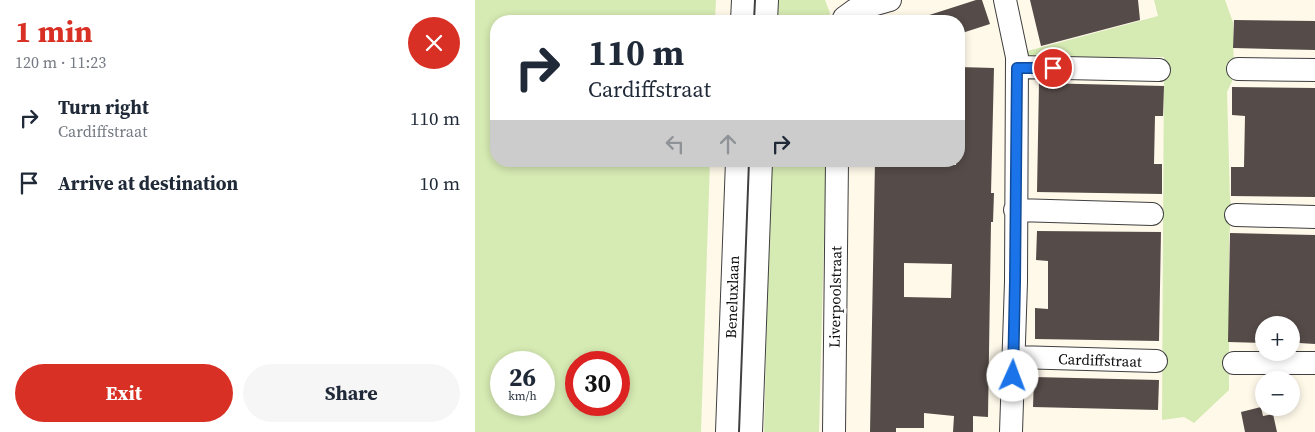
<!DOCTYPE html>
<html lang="en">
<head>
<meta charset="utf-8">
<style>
  :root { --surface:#fff; --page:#f6f6f7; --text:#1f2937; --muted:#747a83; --accent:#d93025 }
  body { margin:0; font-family:"Source Serif 4",serif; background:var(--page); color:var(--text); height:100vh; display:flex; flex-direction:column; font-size:19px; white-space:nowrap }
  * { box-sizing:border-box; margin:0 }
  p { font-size:16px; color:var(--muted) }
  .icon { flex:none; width:28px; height:28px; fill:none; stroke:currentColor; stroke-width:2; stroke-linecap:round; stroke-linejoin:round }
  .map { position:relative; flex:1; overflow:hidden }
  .panel { display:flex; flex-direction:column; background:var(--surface); width:475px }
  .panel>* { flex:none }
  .banner { position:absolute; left:15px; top:15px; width:475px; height:152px; border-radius:20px; box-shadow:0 2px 8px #0003; background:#fff; color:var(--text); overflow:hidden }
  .controls { position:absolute; left:780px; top:316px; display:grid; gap:10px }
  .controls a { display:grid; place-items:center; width:45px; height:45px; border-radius:50%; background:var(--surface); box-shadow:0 2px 8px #0003; font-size:25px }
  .speed { position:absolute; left:15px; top:351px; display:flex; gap:10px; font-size:25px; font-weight:700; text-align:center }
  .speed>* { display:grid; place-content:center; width:65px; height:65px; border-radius:50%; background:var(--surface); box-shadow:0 2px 8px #0003; line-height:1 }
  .speed small { font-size:12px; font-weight:400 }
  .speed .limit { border:8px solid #d22; background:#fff; color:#111 }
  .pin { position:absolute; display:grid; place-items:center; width:42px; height:42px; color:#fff; margin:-21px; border:2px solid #fff; border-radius:50%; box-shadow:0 1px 5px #0007 }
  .me { position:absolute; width:55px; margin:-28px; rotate:2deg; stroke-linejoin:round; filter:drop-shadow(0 0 4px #0008) }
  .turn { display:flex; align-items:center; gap:18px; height:105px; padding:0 15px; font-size:22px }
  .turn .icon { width:65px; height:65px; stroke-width:2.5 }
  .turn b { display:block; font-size:35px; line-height:42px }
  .lanes { display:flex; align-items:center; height:48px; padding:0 15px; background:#0003; justify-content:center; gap:25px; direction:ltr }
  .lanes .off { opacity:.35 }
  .round { display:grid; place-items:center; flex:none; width:52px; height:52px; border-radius:26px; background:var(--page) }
  .overview { display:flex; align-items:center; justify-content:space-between; height:85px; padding:0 15px }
  h1 { font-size:30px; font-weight:700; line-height:38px; color:var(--accent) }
  .primary-button { display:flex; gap:10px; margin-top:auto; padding:10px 15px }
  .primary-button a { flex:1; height:58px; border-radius:30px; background:var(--accent); color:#fff; font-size:20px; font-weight:700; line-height:58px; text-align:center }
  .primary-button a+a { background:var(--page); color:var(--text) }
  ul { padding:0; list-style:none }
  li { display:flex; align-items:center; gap:15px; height:65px; padding:0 15px }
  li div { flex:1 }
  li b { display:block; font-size:19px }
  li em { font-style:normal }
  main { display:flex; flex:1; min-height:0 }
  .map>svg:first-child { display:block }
  .green { fill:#d6eab3; fill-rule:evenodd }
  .building { fill:#554b48; fill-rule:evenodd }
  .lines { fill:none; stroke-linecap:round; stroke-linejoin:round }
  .minor-casing { stroke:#3f3f3f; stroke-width:24 }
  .minor { stroke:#fff; stroke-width:22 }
  .route-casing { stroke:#114b97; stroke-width:12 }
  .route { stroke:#1a73e8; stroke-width:9 }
  .labels { text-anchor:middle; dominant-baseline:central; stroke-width:5; stroke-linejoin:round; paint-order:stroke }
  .street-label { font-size:15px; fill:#0c0c0c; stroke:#fff }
</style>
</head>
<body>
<main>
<section class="panel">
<div class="overview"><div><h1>1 min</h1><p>120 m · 11:23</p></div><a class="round" style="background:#d93025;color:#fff"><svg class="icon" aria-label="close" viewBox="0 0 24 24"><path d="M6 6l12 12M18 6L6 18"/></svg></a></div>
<ul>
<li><svg class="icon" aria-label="right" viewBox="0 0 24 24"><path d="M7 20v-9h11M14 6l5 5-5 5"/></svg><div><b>Turn right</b><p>Cardiffstraat</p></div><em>110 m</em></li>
<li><svg class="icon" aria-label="arrive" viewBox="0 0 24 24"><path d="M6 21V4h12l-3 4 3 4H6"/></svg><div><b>Arrive at destination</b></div><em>10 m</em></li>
</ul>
<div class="primary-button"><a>Exit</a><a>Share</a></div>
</section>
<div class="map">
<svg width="840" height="432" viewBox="0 0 840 432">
  <rect width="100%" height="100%" fill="#fff9ea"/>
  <path class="green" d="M0,0H241L240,21H21V161H235L226,432H0ZM26,362H69V405H26ZM101,362H144V405H101Z
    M300,0H350L355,13L354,21H300Z
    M679,0H750L758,22L759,77L752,92L755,199L757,208L754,238V390L719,423L709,417L687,420L689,57L549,59V52L683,16Z
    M296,161H351L344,432H289Z"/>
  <path class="building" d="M501,0H507L515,24L484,34V21H446L445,18Z
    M555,0H663L665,20L566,46Z
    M759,20L840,21V50L758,48Z
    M484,67L519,68L516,193H519L518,222H516L513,417L498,416V432H478L479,416L449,413V428H421V432H395L400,161H426V164L481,165V161H484ZM429,263L477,264L476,298L429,297Z
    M564,83L689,86L688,116H680L679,164H687V194L562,192Z
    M757,87L840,88V197L756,196V167H769L770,116L757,115Z
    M562,231L686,232L684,341L560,339V308L573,309V261L561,260Z
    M755,233L840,235V344L824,343V335H816V325H789V343L753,342Z
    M559,377L684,380L683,410L558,407Z
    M786,407L788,416L798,414L802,432H770L766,412Z"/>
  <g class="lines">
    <defs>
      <path id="minor" d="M530,0L542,57L541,282L536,432
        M267,21L268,0
        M291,21L292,0
        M368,21L369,18L380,10L415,0
        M542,67L684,70
        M763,69L840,70
        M540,210L677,214
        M761,215L840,217
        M538,357L681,361
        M759,363H840
        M252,432L262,161
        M276,432L286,161
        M359,432L362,161"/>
    </defs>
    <use href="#minor" class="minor-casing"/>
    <use href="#minor" class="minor"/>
  </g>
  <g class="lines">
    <defs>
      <path id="route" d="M538,376L540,282L542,68H578"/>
    </defs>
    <use href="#route" class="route-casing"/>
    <use href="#route" class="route"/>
  </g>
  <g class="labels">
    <g class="street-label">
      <text transform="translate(257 297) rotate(-88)">Beneluxlaan</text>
      <text transform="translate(360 297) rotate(-89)">Liverpoolstraat</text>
      <text transform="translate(625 360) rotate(2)">Cardiffstraat</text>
    </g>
  </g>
</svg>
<div class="controls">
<a>+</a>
<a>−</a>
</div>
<div class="speed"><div>26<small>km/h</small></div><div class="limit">30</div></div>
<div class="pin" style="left:578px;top:68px;background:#d93025"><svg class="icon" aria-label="arrive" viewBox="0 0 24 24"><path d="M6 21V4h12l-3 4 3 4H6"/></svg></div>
<svg class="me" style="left:538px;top:376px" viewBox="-20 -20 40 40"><circle r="19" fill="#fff"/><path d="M0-13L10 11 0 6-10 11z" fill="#1a73e8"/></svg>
<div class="banner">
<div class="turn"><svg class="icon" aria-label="right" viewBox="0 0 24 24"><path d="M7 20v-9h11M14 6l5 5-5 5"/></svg><div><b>110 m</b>Cardiffstraat</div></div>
<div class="lanes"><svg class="icon off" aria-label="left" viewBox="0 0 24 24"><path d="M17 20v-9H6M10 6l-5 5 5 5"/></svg><svg class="icon off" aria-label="ahead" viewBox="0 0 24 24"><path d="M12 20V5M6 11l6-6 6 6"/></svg><svg class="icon" aria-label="right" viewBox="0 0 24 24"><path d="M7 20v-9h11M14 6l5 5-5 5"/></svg></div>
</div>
</div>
</main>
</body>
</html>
